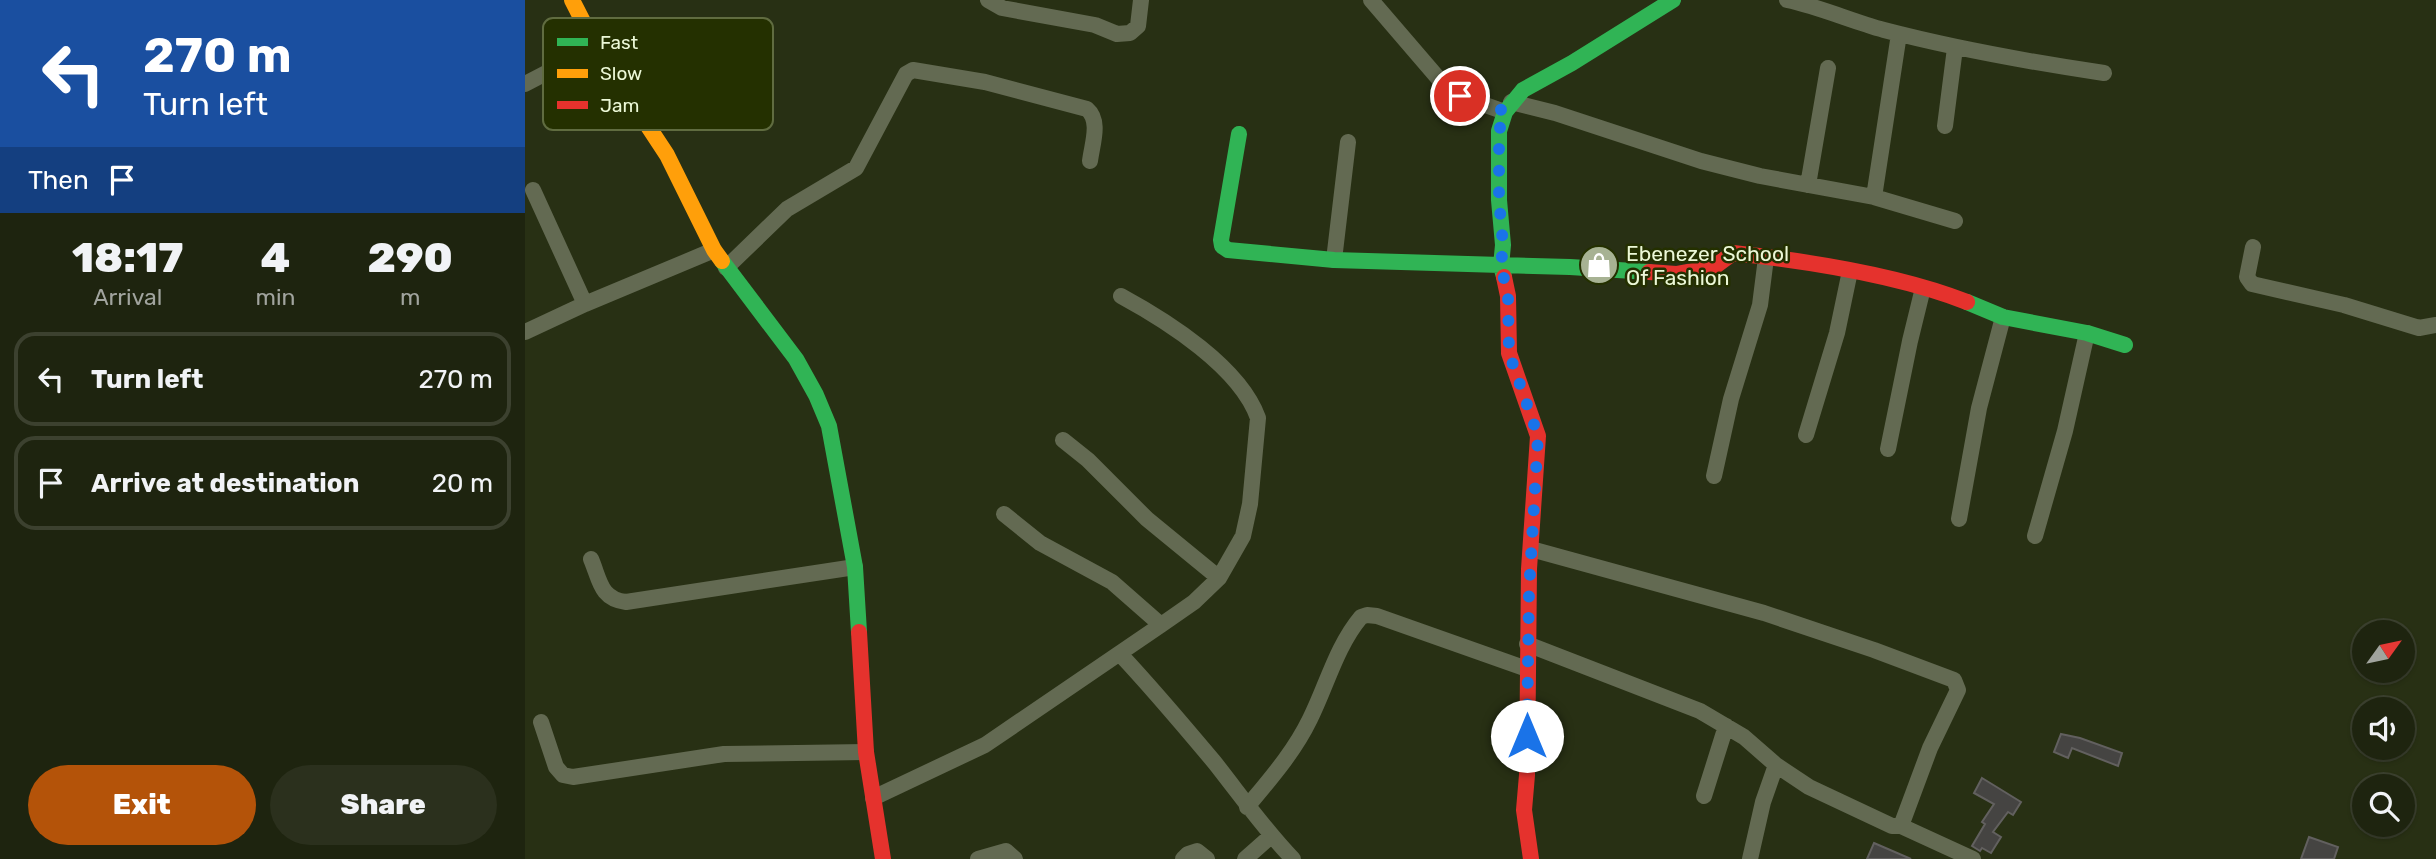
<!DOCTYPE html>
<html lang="en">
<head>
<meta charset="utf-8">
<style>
  :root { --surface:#1e240f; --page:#2b301d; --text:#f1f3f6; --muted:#a1a49e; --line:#3c412f; --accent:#b45309 }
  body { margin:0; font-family:Rubik,sans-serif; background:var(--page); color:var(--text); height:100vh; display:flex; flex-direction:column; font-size:26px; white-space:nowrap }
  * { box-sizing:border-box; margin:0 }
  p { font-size:23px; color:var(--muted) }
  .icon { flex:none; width:38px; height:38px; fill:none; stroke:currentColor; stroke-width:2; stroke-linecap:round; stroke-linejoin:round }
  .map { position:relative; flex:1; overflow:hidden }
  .details { display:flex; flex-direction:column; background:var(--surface); width:525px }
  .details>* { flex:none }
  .banner { background:#1a4fa0; color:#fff; overflow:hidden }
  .needle { width:46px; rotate:57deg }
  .buttons { position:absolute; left:1827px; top:620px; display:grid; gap:14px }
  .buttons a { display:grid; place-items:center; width:63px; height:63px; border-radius:50%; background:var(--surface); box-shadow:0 2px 5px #0004,0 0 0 2px var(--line); font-size:35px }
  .pin { position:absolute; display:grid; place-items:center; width:60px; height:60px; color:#fff; margin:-30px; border:4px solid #fff; border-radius:50%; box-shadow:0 2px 7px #0007 }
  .me { position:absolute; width:77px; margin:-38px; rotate:0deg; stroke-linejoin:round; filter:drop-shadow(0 0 5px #0008) }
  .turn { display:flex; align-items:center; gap:24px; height:147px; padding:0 28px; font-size:32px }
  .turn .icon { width:91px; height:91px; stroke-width:2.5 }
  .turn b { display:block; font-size:49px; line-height:60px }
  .then { display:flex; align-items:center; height:66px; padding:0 28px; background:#0003; gap:14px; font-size:26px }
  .eta { display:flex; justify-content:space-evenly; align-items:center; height:119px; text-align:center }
  .eta b { font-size:42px; font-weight:800; line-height:49px }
  .primary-button { display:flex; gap:14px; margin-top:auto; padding:14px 28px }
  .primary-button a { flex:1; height:80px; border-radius:42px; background:var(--accent); color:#fff; font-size:28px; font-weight:800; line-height:80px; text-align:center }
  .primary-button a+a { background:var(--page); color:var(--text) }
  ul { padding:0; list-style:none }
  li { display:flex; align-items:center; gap:21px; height:94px; margin:0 14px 10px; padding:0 14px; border:4px solid var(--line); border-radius:21px }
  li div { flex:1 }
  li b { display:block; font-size:26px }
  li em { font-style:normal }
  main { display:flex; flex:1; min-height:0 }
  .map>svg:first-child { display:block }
  .building { fill:#454442; stroke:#62605f; stroke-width:2 }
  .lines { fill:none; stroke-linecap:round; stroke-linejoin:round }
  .street { stroke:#636a52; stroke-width:16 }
  .fast { stroke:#30b455; stroke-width:16 }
  .slow { stroke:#ff9f0a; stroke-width:16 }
  .jam { stroke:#e5322d; stroke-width:16 }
  .route { stroke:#1a73e8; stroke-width:12; stroke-dasharray:0 21.6 }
  .labels { text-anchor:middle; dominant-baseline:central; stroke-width:5; stroke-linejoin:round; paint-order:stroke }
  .poi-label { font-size:21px; fill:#ecf8d7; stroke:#243000; text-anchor:start }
  .key { fill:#243000; stroke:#606c40; stroke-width:2 }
  .key-label { font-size:19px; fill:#ecf8d7 }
</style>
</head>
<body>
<main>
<section class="details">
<div class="banner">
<div class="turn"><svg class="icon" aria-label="left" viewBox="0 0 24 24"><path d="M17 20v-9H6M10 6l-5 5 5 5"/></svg><div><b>270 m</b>Turn left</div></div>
<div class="then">Then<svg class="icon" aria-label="arrive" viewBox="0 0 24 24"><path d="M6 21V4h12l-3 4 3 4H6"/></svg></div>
</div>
<div class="eta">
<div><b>18:17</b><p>Arrival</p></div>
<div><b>4</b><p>min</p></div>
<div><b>290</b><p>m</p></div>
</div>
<ul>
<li><svg class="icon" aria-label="left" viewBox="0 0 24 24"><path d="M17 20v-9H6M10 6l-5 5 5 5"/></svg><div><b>Turn left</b></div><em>270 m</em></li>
<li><svg class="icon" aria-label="arrive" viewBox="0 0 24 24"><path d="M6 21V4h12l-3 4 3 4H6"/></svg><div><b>Arrive at destination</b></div><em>20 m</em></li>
</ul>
<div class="primary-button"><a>Exit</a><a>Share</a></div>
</section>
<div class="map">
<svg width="1911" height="859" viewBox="0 0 1911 859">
  <rect width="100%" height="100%" fill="#283014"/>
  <path class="building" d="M1536,734L1555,738L1597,753L1593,766L1547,748L1543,758L1529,752Z
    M1457,778L1496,802L1488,815L1483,812L1468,832L1476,837L1466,853L1457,848L1455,851L1447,846L1460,824L1457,822L1469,804L1449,793Z
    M1784,837L1813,847L1809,859H1776Z
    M1349,843L1386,859H1342Z"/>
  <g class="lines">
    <path class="street" d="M463,0L477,8L570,25L592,34L605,33L613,26L616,0
      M846,0L919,85L935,96L980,112
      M1262,0C1295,7 1326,21 1359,30C1432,49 1505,62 1579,73
      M0,84L71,47
      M986,102L1030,113L1176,161L1235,176L1349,197L1430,221
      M1420,126L1430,48
      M1283,185L1303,68
      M8,190L60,304
      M1349,197L1374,34
      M1728,247L1722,277L1727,284L1819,305L1894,328L1911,325
      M809,260L823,142
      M201,268L262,209L331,168L381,74L388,70L460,82L562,109C576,121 567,144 565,161
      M0,332L60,304L189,250
      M1281,435L1312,333L1325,271
      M538,440L563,460L622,519L694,578
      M1363,449L1385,341L1398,288
      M1189,476L1206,399L1235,305L1241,258
      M479,514L515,543L587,582L636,625
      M1434,519L1454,408L1478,317
      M1510,536L1540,431L1562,333
      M1006,549L1239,613L1349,650L1429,680L1433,690L1405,748L1376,826
      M66,559C75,580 75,599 101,602L330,567
      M1002,644L1175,711L1219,737L1251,765L1284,787L1367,826H1376L1448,859
      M595,654C628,689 659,726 690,763C716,796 739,829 768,859
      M16,722L31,767L38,775L48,777L199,754L341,752
      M1179,796L1201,726
      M348,798L460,745L636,625L669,602L694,578L718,536L725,504L733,418C715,367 642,321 596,296
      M722,807C746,778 769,752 785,719C802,685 811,647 836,617L842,615L852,616L1002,669
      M453,859L481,851L490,859
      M658,859L663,854L672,851L682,859
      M720,859L746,836
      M1225,859L1238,802L1251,765"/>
    <path class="fast" d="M714,134L696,240L697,246L703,250L809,260L1045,267L1124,272
      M197,261L271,359L291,395L304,426L330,567L334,632
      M979,277L976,266L978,245L974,200V131L980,112L998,90L1047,63L1148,0
      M1442,302L1478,317L1562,333L1600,345"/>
    <path class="slow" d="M47,0L71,47L142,155L189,250L197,261"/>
    <path class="jam" d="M1124,272L1151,274L1189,267L1208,253C1282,261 1373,275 1442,302
      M979,277L983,296L984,353L1013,436L1004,569L1002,775L999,810L1006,859
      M334,632L341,752L358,859"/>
  </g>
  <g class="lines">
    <path class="route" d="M935,96L980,111L974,131V200L978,245L976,266L983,296L984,353L1013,436L1004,592L1002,736"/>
  </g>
  <defs>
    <symbol id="shop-disc" viewBox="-11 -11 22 22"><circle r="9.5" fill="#a7b293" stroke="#243000"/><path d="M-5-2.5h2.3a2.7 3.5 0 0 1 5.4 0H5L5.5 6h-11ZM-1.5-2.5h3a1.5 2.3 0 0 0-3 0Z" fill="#fff"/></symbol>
  </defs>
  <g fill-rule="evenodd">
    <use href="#shop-disc" x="1052" y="243" width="44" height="44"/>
  </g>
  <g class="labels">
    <g class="poi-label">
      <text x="1101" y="253">Ebenezer School<tspan x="1101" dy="24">Of Fashion</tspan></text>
    </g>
  </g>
  <rect x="18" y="18" width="230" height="112" rx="10" class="key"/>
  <rect x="32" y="38" width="31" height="8" fill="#30b455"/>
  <rect x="32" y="69" width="31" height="9" fill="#ff9f0a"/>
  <rect x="32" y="101" width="31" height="8" fill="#e5322d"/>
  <g class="key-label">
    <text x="75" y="49">Fast</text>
    <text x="75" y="80">Slow</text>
    <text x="75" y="112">Jam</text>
  </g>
</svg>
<div class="buttons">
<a><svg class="needle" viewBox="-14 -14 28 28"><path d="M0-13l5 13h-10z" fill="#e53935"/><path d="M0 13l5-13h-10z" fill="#a1a49e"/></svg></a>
<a><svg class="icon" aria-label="sound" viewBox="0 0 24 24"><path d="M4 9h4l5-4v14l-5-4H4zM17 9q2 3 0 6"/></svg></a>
<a><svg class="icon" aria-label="search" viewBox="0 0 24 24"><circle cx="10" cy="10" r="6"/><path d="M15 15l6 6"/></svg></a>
</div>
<div class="pin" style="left:935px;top:96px;background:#d93025"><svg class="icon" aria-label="arrive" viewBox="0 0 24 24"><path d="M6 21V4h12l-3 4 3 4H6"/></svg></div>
<svg class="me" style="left:1002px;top:736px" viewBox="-20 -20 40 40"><circle r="19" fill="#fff"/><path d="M0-13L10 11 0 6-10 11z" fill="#1a73e8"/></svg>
</div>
</main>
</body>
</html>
